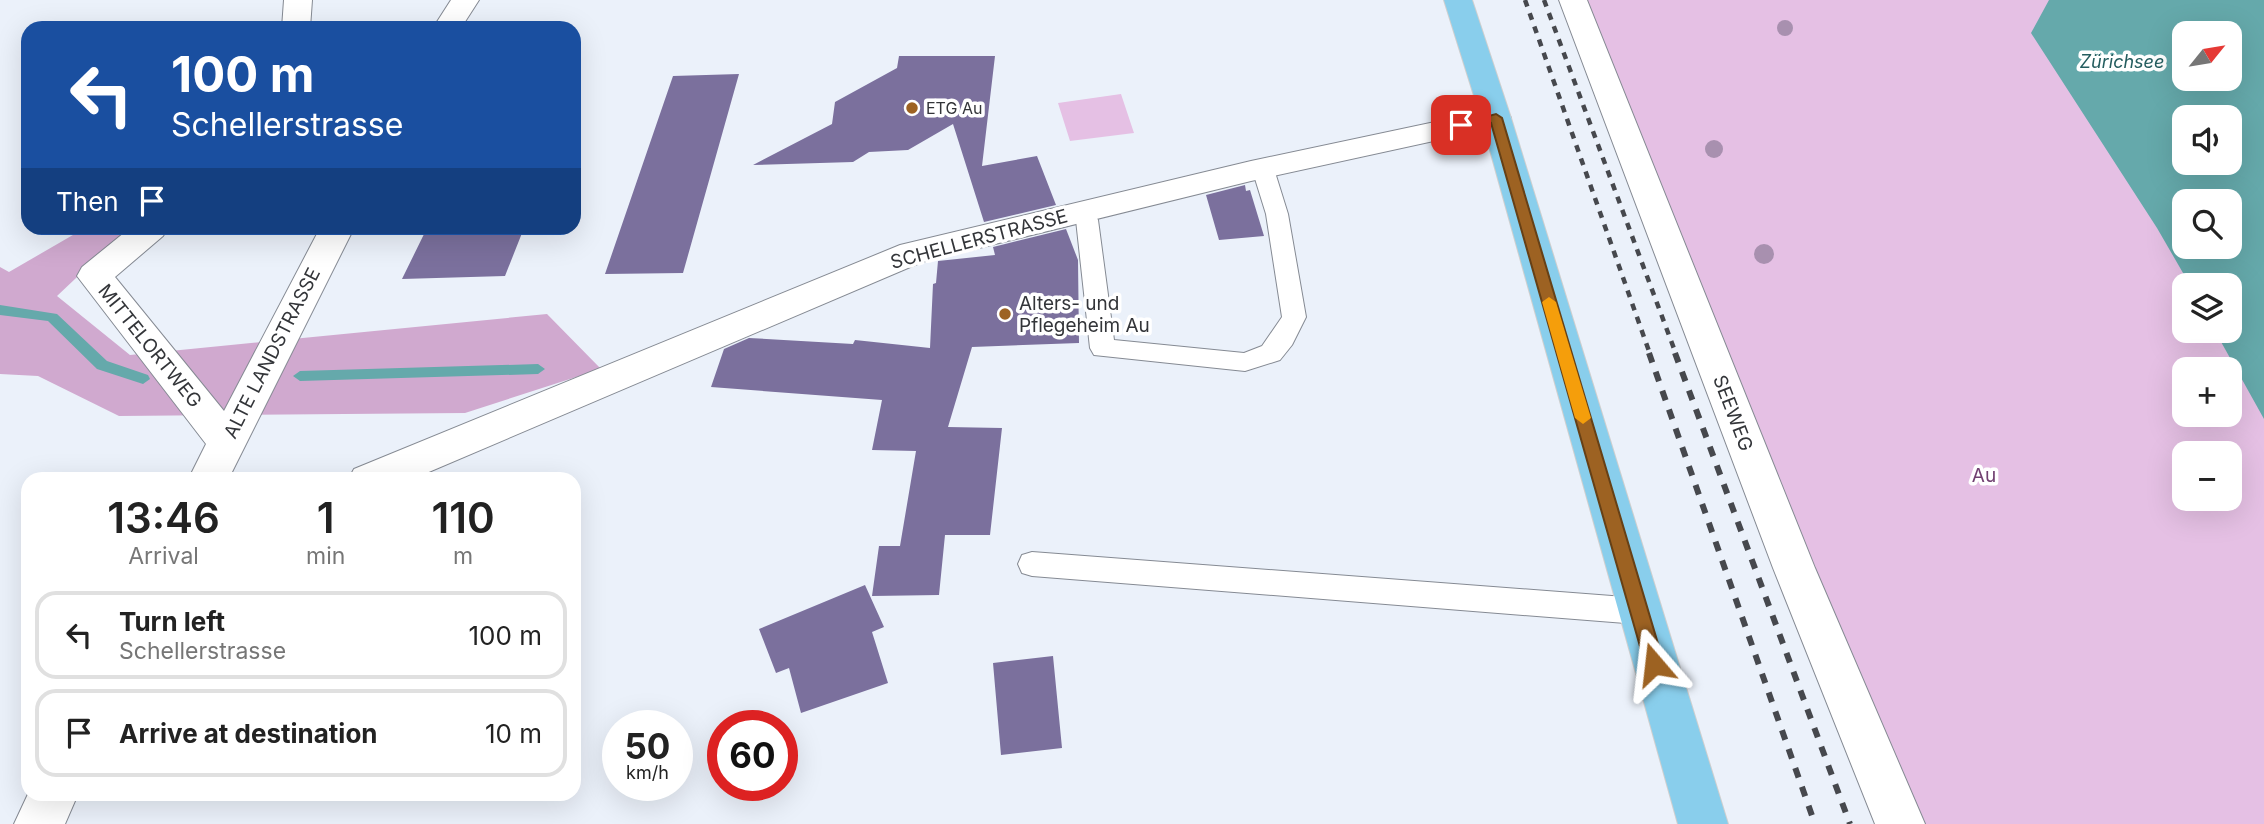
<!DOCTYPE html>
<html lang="en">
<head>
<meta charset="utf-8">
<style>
  :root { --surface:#fff; --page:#f6f6f6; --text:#222; --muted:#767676; --line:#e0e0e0 }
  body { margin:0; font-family:Inter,sans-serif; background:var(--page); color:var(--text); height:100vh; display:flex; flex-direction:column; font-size:26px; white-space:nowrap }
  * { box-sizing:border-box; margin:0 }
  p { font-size:23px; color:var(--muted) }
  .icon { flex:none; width:38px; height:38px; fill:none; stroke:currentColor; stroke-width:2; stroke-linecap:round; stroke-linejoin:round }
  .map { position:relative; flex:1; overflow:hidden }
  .sheet { position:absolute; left:21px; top:472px; width:560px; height:329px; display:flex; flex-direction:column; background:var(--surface); border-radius:21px; box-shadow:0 7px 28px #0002 }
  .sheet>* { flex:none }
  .guide { position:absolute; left:21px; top:21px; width:560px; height:214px; border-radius:21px; box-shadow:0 7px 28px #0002; background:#1a4fa0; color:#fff; overflow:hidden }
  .needle { width:46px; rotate:60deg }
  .tools { position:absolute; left:2172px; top:21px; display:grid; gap:14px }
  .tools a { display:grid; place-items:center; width:70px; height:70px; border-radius:14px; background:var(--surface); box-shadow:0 7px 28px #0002; font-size:35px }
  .speed { position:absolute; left:602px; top:710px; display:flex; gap:14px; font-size:35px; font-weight:700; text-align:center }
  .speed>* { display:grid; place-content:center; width:91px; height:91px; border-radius:50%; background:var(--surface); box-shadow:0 7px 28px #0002; line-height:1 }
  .speed small { font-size:18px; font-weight:400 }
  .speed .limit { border:10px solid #d22; background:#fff; color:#111 }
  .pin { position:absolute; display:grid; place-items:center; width:60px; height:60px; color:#fff; margin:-30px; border-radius:14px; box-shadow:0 4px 10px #0006 }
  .me { position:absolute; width:77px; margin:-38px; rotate:343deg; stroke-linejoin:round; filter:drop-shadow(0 0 5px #0008) }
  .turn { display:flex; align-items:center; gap:24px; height:147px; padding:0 35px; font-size:32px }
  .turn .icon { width:91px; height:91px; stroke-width:2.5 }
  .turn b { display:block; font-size:49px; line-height:60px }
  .then { display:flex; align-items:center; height:66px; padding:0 35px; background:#0003; gap:14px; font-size:26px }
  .eta { display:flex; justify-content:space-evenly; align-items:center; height:119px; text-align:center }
  .eta b { font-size:42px; font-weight:600; line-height:49px }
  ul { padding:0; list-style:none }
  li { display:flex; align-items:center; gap:21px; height:88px; margin:0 14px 10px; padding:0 21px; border:4px solid var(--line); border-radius:21px }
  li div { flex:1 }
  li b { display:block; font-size:26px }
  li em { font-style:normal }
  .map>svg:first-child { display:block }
  .green { fill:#e5c0e4; fill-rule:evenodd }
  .forest { fill:#d0a9cf }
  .water { fill:#65a9ab; fill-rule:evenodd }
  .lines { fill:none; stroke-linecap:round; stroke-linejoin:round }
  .stream { fill:#65a9ab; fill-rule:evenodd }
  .building { fill:#7b709d }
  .service-casing { stroke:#858a93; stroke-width:2 }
  .minor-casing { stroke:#858a93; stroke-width:2 }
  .primary-casing { stroke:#cecfcf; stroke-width:2 }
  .service { fill:#fff; fill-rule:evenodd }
  .minor { fill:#fff; fill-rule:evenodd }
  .primary { fill:#89ceec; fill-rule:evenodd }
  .rail-far1 { stroke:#46484d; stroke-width:4.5; stroke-dasharray:7 7; stroke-linecap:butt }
  .rail { stroke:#46484d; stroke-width:6; stroke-dasharray:10 10; stroke-linecap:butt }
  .tree { fill:#a890af }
  .route { fill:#9d6222; stroke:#664016; stroke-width:2 }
  .slow { fill:#f59e0b }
  .poi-dot { fill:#9d6222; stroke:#fff; stroke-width:2.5 }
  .labels { text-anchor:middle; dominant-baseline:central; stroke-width:7; stroke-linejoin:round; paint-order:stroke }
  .far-poi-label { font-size:16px; fill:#333539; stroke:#fff; text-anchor:start }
  .far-water-label { font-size:18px; font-style:italic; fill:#245d5f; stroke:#fff }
  .street-label { font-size:19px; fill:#333539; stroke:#fff }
  .poi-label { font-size:19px; fill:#333539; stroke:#fff; text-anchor:start }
  .park-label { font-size:19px; fill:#714071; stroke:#fff }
</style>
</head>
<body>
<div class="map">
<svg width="2264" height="824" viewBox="0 0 2264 824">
  <rect width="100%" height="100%" fill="#ebf1fa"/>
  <path class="green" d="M1573,0H2084L2184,201V247L2264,294V824H1900ZM2184,285H2230V331H2184ZM2184,369H2230V415H2184ZM2184,453H2230V499H2184Z
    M1121,94L1134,133L1070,141L1058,103Z"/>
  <path class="forest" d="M85,228H129L57,296L130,355L547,314L601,369L465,413L119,416L38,376L0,374V267L9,272Z"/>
  <path class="water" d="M2049,0H2264V419L2215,331H2230V285H2190L2157,228L2031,33ZM2184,33H2230V79H2184ZM2230,117V163H2184V117ZM2230,201V247H2184V201Z"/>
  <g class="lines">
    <path class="stream" d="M0,305L57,314L107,361L148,375L150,379L143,384L97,369L48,321L0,315Z
      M538,364L545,369L538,374L300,381L293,376L300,371Z"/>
  </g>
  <path class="building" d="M899,56H995L982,166L1037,156L1056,205L984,222L953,124L908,150L869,152L853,162L753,165L832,124L835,102L897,68Z
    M739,74L683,273L605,274L673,76Z
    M1245,185L1246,191L1250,190L1264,236L1219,240L1206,195Z
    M427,228H524L505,276L402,279Z
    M1066,229L1078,260L1079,343L972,347L948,427L1002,428L990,535H945L939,595L872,596L879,546H900L916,451L872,450L882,400L711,387L724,349L749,338L853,344L855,340L930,348L933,284L936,283L938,261L995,255L993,247Z
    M865,585L884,627L872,632L888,683L801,713L789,668L776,673L759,629Z
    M1053,656L1062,748L1001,755L993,663Z"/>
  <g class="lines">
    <defs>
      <path id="service" d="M1263,162L1274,169L1288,214L1306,317L1292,345L1280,360L1245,371L1094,355L1090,348L1076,220L1071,210L1074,205H1090L1098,220L1114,340L1244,353L1262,346L1282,317L1266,214L1252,169Z
        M1032,552L1638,598L1649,602L1653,611L1649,620L1638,624L1032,576L1022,573L1018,564L1022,555Z"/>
      <path id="minor" d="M284,0H312L310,28H282Z
        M451,0H479L461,28H433Z
        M1559,0H1587L1815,568L1925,824H1875L1773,568Z
        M1496,109L1507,111L1511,118L1507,125L1251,181L922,262L410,480H348L354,469L900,245L1251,161Z
        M130,228H168L163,236L115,277L224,411L320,228H354L228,480H188L206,444L77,276L82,267Z
        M28,794H78L65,824H14Z"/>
      <path id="primary" d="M1444,0H1472L1511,118L1728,824H1678L1481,118Z"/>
    </defs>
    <use href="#service" class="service-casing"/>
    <use href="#minor" class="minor-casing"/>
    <use href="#primary" class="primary-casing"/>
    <use href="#service" class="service"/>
    <use href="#minor" class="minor"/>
    <use href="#primary" class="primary"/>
    <path class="rail-far1" d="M1525,0L1650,354
      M1544,0L1676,354"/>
    <path class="rail" d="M1649,353L1815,824
      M1675,353L1850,824"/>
  </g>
  <g class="tree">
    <circle cx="1785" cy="28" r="8"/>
    <circle cx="1714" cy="149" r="9"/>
    <circle cx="1764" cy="254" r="10"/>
  </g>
  <path class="route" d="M1496,114L1502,118L1664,664L1661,670L1654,672L1648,670L1645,664L1491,123L1461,129L1455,125Z"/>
  <path class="slow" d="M1549,297L1556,302L1591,418L1583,424L1575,418L1542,302Z"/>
  <g class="poi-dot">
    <circle cx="912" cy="108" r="7"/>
    <circle cx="1005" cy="314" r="7"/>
  </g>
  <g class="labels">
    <g class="far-poi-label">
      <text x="926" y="108">ETG Au</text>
    </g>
    <g class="far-water-label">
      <text x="2122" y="61">Zürichsee</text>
    </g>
    <g class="street-label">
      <text transform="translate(979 239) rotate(-15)">SCHELLERSTRASSE</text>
      <text transform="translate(150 346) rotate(51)">MITTELORTWEG</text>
      <text transform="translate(272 353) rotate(-63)">ALTE LANDSTRASSE</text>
      <text transform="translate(1733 413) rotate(69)">SEEWEG</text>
    </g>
    <g class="poi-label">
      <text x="1019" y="303">Alters- und<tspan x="1019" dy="22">Pflegeheim Au</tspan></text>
    </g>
    <g class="park-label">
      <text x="1984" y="475">Au</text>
    </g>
  </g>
</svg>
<div class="tools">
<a><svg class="needle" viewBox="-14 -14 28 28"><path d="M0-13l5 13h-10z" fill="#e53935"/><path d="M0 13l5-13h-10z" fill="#767676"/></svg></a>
<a><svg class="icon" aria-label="sound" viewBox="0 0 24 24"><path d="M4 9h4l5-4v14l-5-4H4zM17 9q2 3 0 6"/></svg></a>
<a><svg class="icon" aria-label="search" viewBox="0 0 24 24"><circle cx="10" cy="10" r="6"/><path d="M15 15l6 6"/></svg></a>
<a><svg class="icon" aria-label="layers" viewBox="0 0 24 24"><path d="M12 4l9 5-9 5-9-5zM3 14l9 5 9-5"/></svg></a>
<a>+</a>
<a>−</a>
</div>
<div class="speed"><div>50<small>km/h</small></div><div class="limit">60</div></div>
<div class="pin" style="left:1461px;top:125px;background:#d93025"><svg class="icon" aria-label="arrive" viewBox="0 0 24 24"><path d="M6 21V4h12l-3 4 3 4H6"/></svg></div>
<svg class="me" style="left:1654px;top:664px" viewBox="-20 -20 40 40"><path d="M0-17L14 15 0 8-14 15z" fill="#9d6222" stroke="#fff" stroke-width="4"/></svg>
<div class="guide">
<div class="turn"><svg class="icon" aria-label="left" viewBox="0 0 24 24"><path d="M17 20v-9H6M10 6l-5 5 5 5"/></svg><div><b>100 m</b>Schellerstrasse</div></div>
<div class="then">Then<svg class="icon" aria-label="arrive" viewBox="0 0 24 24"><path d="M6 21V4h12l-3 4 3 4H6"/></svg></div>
</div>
<section class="sheet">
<div class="eta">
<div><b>13:46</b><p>Arrival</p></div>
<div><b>1</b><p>min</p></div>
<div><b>110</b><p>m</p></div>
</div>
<ul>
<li><svg class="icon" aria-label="left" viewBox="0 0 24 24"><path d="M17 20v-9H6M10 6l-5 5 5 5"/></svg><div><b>Turn left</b><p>Schellerstrasse</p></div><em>100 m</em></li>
<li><svg class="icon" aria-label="arrive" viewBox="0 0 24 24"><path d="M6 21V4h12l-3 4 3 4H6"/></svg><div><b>Arrive at destination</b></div><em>10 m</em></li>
</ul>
</section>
</div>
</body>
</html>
